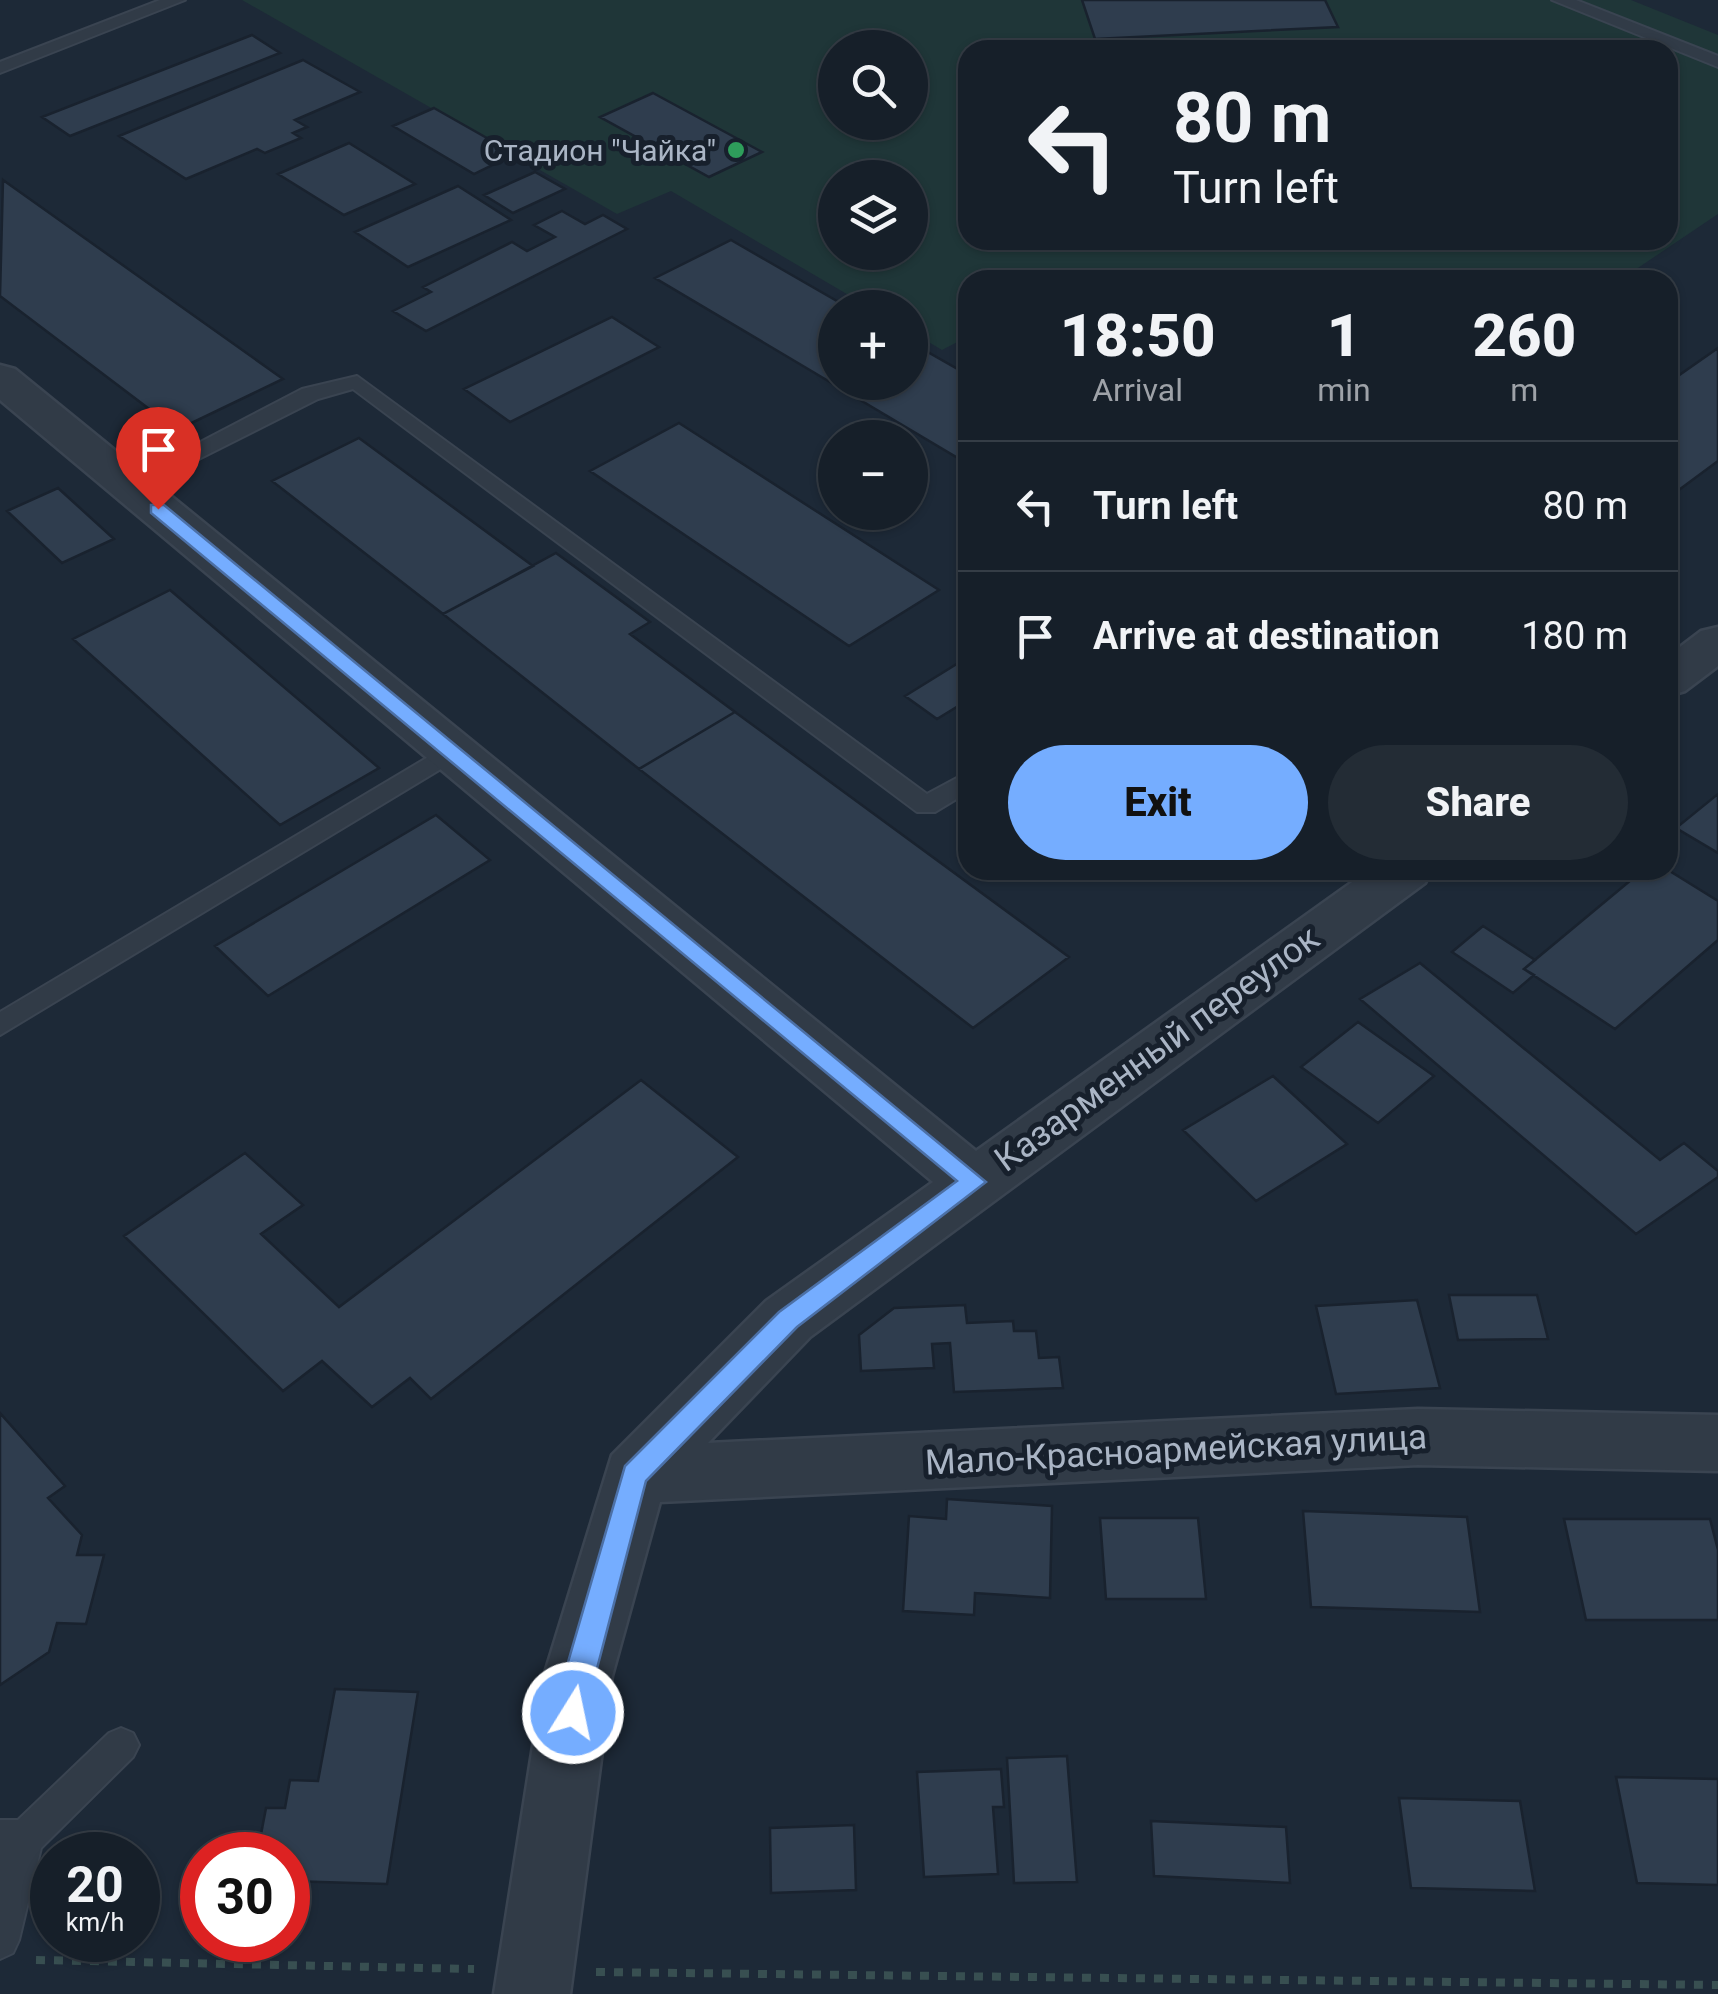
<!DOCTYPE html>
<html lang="en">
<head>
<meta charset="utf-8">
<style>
  :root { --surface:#161f29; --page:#232c35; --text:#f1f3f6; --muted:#9ea2a8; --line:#353d46; --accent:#75adff }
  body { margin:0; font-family:Roboto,sans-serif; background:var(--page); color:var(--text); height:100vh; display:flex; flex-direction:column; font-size:38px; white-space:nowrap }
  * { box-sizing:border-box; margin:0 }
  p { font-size:32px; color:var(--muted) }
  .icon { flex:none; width:55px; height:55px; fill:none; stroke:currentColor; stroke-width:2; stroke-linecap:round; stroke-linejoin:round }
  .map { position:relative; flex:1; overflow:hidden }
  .drawer { position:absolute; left:958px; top:270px; width:720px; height:610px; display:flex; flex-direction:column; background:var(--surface); border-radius:30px; box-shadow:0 2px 8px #0004,0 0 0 2px var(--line) }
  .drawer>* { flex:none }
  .guide { position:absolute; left:958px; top:40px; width:720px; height:210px; border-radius:30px; box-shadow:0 2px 8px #0004,0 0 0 2px var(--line); background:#161f29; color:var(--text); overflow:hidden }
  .fabs { position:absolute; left:818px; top:30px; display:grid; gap:20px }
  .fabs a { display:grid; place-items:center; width:110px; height:110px; border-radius:50%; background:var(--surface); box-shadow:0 2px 8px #0004,0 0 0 2px var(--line); font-size:50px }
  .speed { position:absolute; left:30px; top:1832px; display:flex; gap:20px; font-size:50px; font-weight:700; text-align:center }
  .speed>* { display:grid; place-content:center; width:130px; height:130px; border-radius:50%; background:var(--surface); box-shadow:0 2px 8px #0004,0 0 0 2px var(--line); line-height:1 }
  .speed small { font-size:25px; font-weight:400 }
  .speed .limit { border:15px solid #d22; background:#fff; color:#111 }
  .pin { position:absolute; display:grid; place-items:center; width:85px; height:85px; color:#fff; margin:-102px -42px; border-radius:50% 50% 50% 0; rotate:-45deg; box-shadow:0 0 10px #0007 }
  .pin .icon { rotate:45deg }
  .me { position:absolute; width:110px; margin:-55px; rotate:10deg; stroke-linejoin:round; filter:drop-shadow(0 0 8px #0008) }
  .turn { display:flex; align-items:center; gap:35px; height:210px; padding:0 50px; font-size:45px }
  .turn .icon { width:130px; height:130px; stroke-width:2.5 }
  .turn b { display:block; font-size:70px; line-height:85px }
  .eta { display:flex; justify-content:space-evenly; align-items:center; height:170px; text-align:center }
  .eta b { font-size:60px; font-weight:800; line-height:70px }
  .action { display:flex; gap:20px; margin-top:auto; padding:20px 50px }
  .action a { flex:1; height:115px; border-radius:60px; background:var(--accent); color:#111; font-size:40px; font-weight:800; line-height:115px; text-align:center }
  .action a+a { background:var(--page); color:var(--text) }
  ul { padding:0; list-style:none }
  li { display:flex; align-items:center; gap:30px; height:130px; padding:0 50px; border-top:2px solid var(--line) }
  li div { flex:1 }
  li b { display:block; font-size:38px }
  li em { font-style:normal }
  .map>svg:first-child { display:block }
  .green { fill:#1f3638; fill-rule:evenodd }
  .building { fill:#2f3d4e; stroke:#19222e; stroke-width:2.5 }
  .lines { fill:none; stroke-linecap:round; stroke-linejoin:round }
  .lane-casing { stroke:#3a4451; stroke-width:4 }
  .street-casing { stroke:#3a4451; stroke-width:5 }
  .path { stroke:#384f51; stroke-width:8; stroke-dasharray:9 9; stroke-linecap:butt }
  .lane { fill:#313b47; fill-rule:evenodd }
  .street { fill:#313b47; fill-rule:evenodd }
  .route { fill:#75adff; stroke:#4c70a6; stroke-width:2.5 }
  .leisure-dot { fill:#2e9e5b; stroke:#17202c; stroke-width:4 }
  .labels { text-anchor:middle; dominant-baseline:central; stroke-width:10; stroke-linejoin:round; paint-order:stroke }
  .far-poi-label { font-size:30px; fill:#aab5c5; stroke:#17202c; text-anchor:end }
  .street-label { font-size:35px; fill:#aab5c5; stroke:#17202c }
</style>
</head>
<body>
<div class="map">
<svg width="1718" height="1994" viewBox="0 0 1718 1994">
  <rect width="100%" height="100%" fill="#1d2937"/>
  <path class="green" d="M242,0H1631L1718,35V214L1620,280H968L967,337L942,350L910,331V308L869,307L671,191L617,214ZM835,48H910V122H835ZM968,50H1668V240H968ZM835,178H910V252H835Z"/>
  <path class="building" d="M1082,0H1325L1338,27L1095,39Z
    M252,35L280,53L70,136L42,117Z
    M303,60L360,92L295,120L307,127L293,133L301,138L265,153L257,149L186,179L119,136Z
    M653,93L762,152L709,177L600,117Z
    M434,108L515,154L474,174L393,126Z
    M349,143L415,184L344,215L278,174Z
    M535,172L565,189L513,213L484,195Z
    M3,180L283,379L177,430L0,296Z
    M458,186L511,220L408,267L355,232Z
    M562,211L585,224L603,215L627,229L426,331L393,311L431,292L423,287L512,242L527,251L555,237L534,225Z
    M731,240L849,308H835V382H910V342L968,375V464L655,278Z
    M612,317L659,347L510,422L464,389Z
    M1718,348V461L1668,498V383Z
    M679,423L939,590L849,646L590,471Z
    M359,438L533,566L443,614L272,481Z
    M58,488L114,539L62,563L7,511Z
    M556,553L650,622L630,634L735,712L639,769L443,614Z
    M170,590L379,768L280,825L73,639Z
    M968,657V700L937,719L905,696Z
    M735,712L1069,957L973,1028L639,769Z
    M1718,794V853L1676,828Z
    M436,815L490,860L268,996L215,946Z
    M1643,870H1668L1718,901V940L1615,1029L1524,969Z
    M1483,926L1535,960L1524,969L1534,975L1513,993L1452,952Z
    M1420,963L1660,1160L1684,1143L1718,1171V1177L1636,1234L1360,999Z
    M1358,1022L1434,1076L1378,1123L1301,1067Z
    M1273,1076L1347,1144L1256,1201L1183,1130Z
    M641,1080L738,1157L431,1399L410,1378L372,1407L322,1361L283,1391L124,1236L245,1153L303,1205L261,1234L339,1307Z
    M1449,1295H1537L1548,1339L1458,1340Z
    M1417,1300L1440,1388L1336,1394L1316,1306Z
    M965,1305L967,1323L1013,1321L1014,1331H1036L1039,1358L1059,1357L1063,1388L954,1392L950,1343L932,1344L934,1368L861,1371L859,1335L894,1308Z
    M0,1413L65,1486L48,1498L82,1535L77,1555H104L86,1624L57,1623L49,1652L0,1685Z
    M947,1499L1052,1506L1050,1598L975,1593L974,1615L903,1611L909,1516L946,1519Z
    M1303,1511L1467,1517L1480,1612L1311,1607Z
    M1100,1518H1198L1206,1599H1106Z
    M1564,1519H1710L1718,1550V1620H1586Z
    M335,1689L418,1692L387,1884L288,1881V1855H257L266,1808H285L290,1780L318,1781Z
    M1067,1756L1077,1882L1014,1883L1007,1758Z
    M1001,1769L1004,1807H993L998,1874L924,1877L917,1772Z
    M1616,1777L1718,1779V1885L1637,1883Z
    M1399,1798L1520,1801L1535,1891L1411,1888Z
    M1151,1821L1286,1827L1290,1883L1154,1876Z
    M854,1825L856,1890L771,1893L770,1828Z"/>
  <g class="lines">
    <defs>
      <path id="lane" d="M160,0H185L0,73V62Z
        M1552,0H1576L1718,56V67Z
        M357,376L927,794L968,772V792L935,812H917L353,389L318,399L137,490L129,492L118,485L302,389Z
        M450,744L459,746L462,752L459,758L0,1035V1012Z
        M121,1728L133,1733L139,1745L133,1757L41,1848L19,1940L13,1953L0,1959V1820H18L109,1733Z"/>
      <path id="street" d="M0,365L15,369L976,1151L1369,870H1432L1425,883L810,1337L708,1443L1418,1409L1718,1415V1471L1418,1465L660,1502L612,1676L570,1994H494L544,1676L612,1455L766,1301L933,1182L0,400Z
        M1718,627V666L1685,691L1668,696V656L1701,631Z"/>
    </defs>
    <use href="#lane" class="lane-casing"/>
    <use href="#street" class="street-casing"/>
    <path class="path" d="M36,1960L474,1969
      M596,1972L1718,1985"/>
    <use href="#lane" class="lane"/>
    <use href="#street" class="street"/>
  </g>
  <path class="route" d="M151,505H164L986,1182L797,1327L646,1481L583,1722L573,1726L563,1722L558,1713L564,1676L625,1466L779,1312L957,1181L151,513Z"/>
  <circle class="leisure-dot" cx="736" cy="150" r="10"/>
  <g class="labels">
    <g class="far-poi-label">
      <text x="716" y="150">Стадион "Чайка"</text>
    </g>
    <g class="street-label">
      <text transform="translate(1157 1049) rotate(-36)">Казарменный переулок</text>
      <text transform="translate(1176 1450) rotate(-3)">Мало-Красноармейская улица</text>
    </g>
  </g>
</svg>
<div class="fabs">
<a><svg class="icon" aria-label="search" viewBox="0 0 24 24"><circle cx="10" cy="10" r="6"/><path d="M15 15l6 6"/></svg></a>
<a><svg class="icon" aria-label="layers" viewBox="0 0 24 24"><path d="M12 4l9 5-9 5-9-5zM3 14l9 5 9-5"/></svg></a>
<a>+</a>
<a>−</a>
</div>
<div class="speed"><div>20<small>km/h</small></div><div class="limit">30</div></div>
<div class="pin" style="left:158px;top:509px;background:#d93025"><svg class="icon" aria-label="arrive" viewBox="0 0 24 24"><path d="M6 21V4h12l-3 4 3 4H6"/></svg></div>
<svg class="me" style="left:573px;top:1713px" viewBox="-20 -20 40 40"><circle r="17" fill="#75adff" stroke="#fff" stroke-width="3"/><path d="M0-11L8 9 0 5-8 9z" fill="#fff"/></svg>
<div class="guide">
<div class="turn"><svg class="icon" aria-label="left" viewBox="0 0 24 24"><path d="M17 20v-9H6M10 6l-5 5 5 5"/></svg><div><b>80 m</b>Turn left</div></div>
</div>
<section class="drawer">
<div class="eta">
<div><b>18:50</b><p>Arrival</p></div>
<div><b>1</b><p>min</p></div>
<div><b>260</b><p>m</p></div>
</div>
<ul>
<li><svg class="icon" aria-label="left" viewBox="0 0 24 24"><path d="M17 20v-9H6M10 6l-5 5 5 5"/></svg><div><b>Turn left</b></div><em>80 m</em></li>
<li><svg class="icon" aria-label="arrive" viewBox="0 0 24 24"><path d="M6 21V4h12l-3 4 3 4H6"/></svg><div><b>Arrive at destination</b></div><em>180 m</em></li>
</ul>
<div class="action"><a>Exit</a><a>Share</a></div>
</section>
</div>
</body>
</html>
